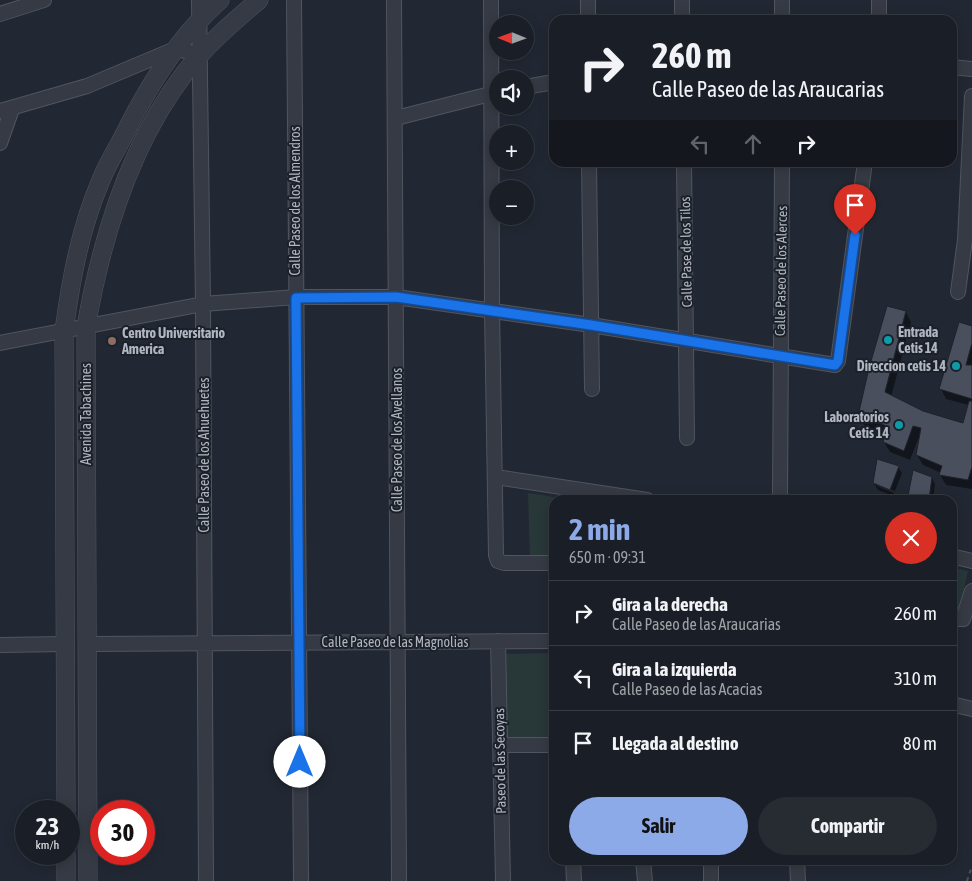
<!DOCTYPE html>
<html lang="es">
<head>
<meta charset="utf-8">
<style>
  :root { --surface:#1a1e26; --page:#272b32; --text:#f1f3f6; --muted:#9fa2a7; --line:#383c43; --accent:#8daae8 }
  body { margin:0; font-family:"Asap Condensed",sans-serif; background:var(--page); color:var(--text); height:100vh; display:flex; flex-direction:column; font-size:19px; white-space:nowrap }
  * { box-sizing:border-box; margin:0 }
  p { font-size:16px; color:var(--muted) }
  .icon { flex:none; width:28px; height:28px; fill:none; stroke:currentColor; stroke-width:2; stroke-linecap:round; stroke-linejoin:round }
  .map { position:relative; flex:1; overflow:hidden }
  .side { position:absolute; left:549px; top:495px; width:408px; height:370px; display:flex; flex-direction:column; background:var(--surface); border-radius:15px; box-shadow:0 2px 12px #0003,0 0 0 1px var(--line) }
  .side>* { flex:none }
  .top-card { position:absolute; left:549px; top:15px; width:408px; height:152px; border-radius:15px; box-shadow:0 2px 12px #0003,0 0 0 1px var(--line); background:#1a1e26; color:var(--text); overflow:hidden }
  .needle { width:32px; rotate:271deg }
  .buttons { position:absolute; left:489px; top:15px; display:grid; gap:10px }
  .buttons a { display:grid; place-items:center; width:45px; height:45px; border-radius:50%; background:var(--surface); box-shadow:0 2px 12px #0003,0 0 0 1px var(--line); font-size:25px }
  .speed { position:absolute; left:15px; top:800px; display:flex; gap:10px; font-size:25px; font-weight:700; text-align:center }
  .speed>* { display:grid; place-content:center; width:65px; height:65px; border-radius:50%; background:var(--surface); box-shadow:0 2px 12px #0003,0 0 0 1px var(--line); line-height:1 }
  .speed small { font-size:12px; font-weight:400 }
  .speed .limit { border:8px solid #d22; background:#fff; color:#111 }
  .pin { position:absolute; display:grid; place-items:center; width:42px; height:42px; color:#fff; margin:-51px -21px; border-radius:50% 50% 50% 0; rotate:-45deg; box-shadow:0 0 5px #0007 }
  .pin .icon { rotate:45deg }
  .me { position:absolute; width:55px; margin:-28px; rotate:0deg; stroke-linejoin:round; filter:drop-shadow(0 0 4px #0008) }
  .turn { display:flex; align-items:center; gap:18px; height:105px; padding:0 20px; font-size:22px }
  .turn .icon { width:65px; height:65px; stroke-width:2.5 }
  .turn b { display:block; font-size:35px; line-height:42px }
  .lanes { display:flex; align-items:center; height:48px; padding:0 20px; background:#0003; justify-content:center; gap:25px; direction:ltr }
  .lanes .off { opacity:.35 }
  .round { display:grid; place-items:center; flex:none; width:52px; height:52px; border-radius:26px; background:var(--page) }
  .headline { display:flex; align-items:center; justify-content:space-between; height:85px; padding:0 20px }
  h1 { font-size:30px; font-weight:700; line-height:38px; color:var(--accent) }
  .cta { display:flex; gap:10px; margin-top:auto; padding:10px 20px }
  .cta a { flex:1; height:58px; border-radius:30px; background:var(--accent); color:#111; font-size:20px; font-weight:700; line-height:58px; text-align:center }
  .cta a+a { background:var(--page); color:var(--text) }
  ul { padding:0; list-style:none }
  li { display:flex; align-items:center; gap:15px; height:65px; padding:0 20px; border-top:1px solid var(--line) }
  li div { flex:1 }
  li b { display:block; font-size:19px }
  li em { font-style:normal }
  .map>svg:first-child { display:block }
  .green { fill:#283738 }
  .shadow { fill:#0007 }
  .building { fill:#494f5d; stroke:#1d222b }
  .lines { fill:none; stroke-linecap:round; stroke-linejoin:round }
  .minor-casing { stroke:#50555f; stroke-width:16 }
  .tertiary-casing { stroke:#50555f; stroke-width:19 }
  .path { stroke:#455356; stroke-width:2; stroke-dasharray:4 4; stroke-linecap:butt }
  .minor { stroke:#353a44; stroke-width:14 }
  .tertiary { stroke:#353a44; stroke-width:18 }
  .route-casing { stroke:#114b97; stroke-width:12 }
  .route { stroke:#1a73e8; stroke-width:9 }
  .culture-dot { fill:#0f9aa8; stroke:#1b2029; stroke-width:2 }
  .education-dot { fill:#8d6e63; stroke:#1b2029; stroke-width:2 }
  .labels { text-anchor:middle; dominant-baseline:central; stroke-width:4; stroke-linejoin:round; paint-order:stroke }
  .street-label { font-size:14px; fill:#b0b5c1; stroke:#1b2029 }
  .poi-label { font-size:14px; font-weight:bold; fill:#b0b5c1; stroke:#1b2029; text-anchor:start }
</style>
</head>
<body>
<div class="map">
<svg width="972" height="881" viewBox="0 0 972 881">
  <rect width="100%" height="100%" fill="#222833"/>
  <path class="green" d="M528,493L574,500H554V556H530Z
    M951,567L968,571L959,611L951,609Z
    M554,653V738L504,740L502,654Z"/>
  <path class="shadow" d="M906,312L911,322L891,397L923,412L964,424L972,406L946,399L941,389L972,327V489L946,485L940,475L941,473L923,465L917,455L921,432L910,460L890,452L884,442L886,433L865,426L859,416Z
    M898,467L902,473L895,491L877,484V486L894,493L893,496L878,490L874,483Z
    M932,478L935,484L933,500H911L909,496Z"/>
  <path class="building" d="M887,306L906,311L885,392L923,411L963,423L969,401H972V467L968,480L939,475L942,466L916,455L921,428L913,426L904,451L883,442L887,426L858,416L869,368Z
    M959,322L972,326V343L966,365H972V399L939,389Z
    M877,459L899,466L890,490L873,483Z
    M913,470L932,477L929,500L908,496Z"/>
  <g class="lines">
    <defs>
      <path id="minor" d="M199,0L203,304L206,881
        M294,0L301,881
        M394,0L399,881
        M491,0L492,310L496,555L498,561L504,563H554
        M588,0V20
        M682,0V20
        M782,0V20
        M879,0V20
        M0,14L44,0
        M951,67L972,69
        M525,87L554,82
        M0,111L87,86L175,49L200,54
        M396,118L498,92
        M0,143L12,109
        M589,162L592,389
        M684,162L687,438
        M958,292L965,240L972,96
        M0,343L203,304L296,297H396L591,325L835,365L838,361L865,162
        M496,477L647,500
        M780,500L782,162
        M951,556L972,561
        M951,619H963L972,591
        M498,641L503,881
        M87,644L554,641
        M0,645L65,644
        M951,704L972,709
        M500,745H554
        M573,860L574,881
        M643,860L645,881
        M711,860V881
        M797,860L798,881"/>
      <path id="tertiary" d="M66,811L64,331C71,279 80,229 101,180C108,162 119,146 127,129C151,81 180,36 220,0
        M66,854V881
        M88,881L86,327C101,241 130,145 184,74C205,46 232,23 259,0"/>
    </defs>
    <use href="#minor" class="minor-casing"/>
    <use href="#tertiary" class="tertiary-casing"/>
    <path class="path" d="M967,881L972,866"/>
    <use href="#minor" class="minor"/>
    <use href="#tertiary" class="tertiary"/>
  </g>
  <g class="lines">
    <defs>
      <path id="route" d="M300,762L296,298L396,297L591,325L835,365L838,361L855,235"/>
    </defs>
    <use href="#route" class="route-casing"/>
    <use href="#route" class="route"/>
  </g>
  <g class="culture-dot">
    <circle cx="888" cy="340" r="5"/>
    <circle cx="956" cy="366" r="5"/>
    <circle cx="899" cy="425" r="5"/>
  </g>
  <circle class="education-dot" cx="112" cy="341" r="5"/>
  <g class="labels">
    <g class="street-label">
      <text transform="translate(295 201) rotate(-90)">Calle Paseo de los Almendros</text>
      <text transform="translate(686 252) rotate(-91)">Calle Pase de los Tilos</text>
      <text transform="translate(781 271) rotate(-89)">Calle Paseo de los Alerces</text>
      <text transform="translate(86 414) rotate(-90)">Avenida Tabachines</text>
      <text transform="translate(397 440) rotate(-90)">Calle Paseo de los Avellanos</text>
      <text transform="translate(204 455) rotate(-90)">Calle Paseo de los Ahuehuetes</text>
      <text x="395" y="642">Calle Paseo de las Magnolias</text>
      <text transform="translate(500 761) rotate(-91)">Paseo de las Secoyas</text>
    </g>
    <g class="poi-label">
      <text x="898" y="332">Entrada<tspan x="898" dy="16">Cetis 14</tspan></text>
      <text x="122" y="333">Centro Universitario<tspan x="122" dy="16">America</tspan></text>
      <text x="946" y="366" text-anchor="end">Direccion cetis 14</text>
      <text x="889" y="417" text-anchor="end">Laboratorios<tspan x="889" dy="16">Cetis 14</tspan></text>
    </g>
  </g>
</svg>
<div class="buttons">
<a><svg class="needle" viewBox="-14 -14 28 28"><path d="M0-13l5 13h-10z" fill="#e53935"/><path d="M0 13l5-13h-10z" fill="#9fa2a7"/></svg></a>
<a><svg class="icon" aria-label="sound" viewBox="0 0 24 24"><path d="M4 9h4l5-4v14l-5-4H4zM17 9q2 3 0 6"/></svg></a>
<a>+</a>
<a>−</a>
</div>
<div class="speed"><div>23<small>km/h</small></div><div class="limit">30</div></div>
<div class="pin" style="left:855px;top:235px;background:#d93025"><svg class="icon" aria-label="arrive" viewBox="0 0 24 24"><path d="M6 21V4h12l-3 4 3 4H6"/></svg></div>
<svg class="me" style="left:300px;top:762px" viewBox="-20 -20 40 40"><circle r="19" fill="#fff"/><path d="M0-13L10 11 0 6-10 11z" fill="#1a73e8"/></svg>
<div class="top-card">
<div class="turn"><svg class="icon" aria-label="right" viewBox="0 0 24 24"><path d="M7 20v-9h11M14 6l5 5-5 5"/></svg><div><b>260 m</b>Calle Paseo de las Araucarias</div></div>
<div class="lanes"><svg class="icon off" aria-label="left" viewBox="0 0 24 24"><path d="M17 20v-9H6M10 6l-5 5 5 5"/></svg><svg class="icon off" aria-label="ahead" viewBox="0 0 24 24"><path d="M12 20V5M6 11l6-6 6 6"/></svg><svg class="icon" aria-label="right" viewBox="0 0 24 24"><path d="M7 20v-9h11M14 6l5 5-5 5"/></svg></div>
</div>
<section class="side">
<div class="headline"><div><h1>2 min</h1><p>650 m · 09:31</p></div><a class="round" style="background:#d93025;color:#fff"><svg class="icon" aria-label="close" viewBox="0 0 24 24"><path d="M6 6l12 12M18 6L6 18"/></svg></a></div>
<ul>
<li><svg class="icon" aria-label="right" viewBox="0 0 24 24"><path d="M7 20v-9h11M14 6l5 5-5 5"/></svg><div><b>Gira a la derecha</b><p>Calle Paseo de las Araucarias</p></div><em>260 m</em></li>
<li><svg class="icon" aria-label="left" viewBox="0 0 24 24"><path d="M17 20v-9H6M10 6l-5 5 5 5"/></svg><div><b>Gira a la izquierda</b><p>Calle Paseo de las Acacias</p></div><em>310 m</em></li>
<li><svg class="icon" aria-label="arrive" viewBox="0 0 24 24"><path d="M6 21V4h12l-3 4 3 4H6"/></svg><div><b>Llegada al destino</b></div><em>80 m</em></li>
</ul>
<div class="cta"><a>Salir</a><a>Compartir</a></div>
</section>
</div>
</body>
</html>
